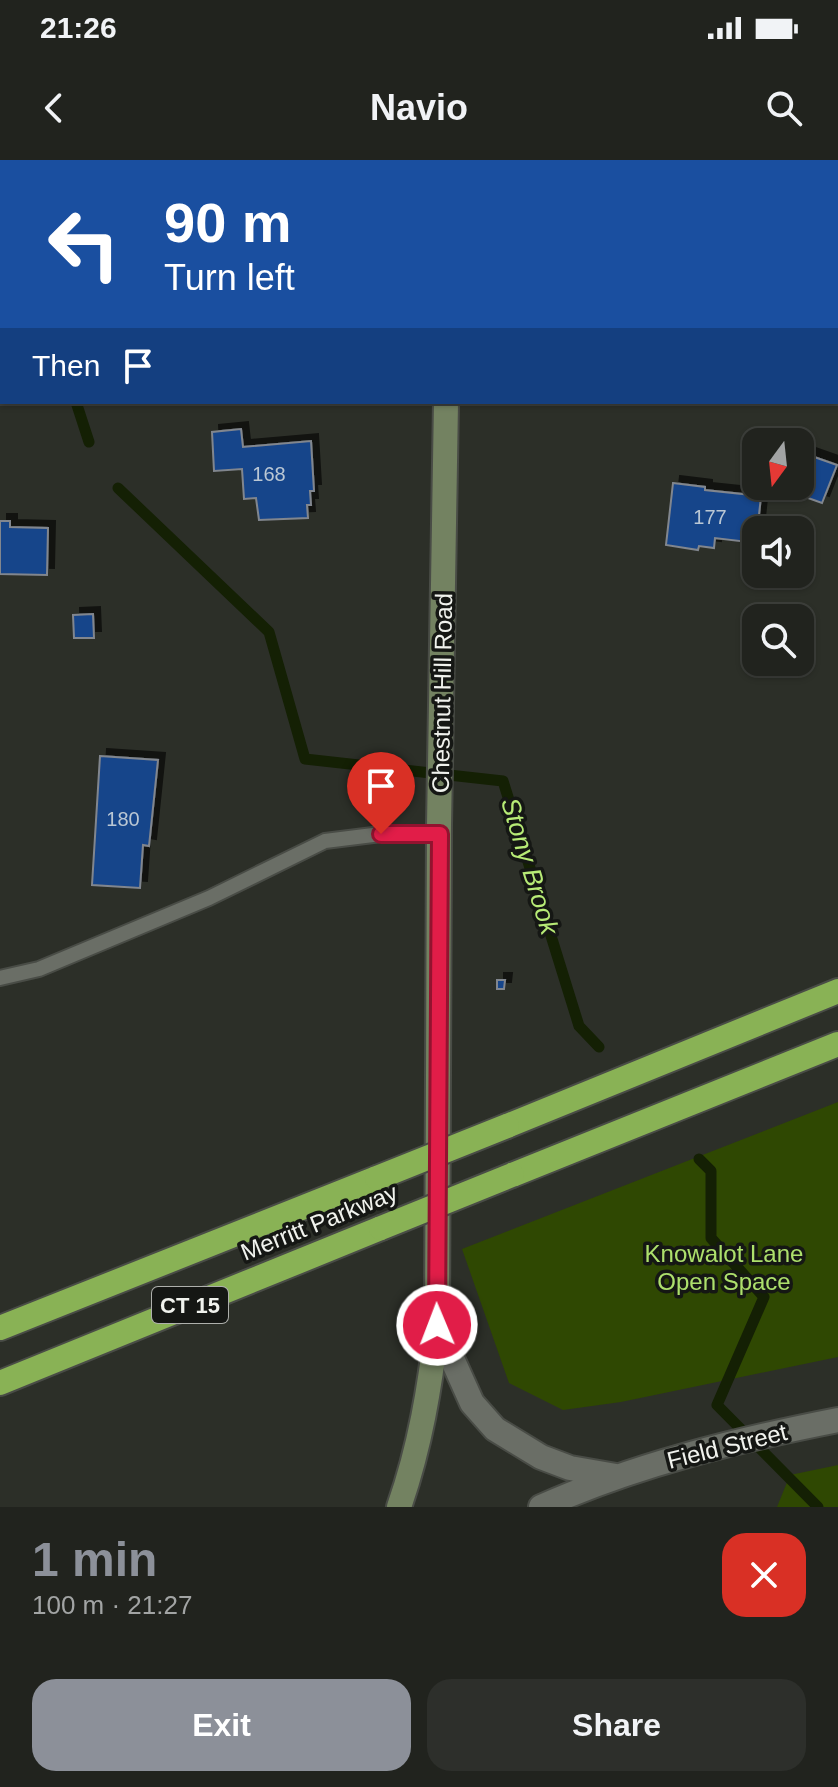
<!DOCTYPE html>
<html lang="en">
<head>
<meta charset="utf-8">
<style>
  :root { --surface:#21231e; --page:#2d2f2b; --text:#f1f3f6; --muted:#a2a4a4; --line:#3e403c; --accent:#8c9099 }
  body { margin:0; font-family:Helvetica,sans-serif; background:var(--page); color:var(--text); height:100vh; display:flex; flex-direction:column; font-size:30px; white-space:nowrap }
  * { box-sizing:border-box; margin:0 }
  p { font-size:26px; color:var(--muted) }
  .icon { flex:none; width:44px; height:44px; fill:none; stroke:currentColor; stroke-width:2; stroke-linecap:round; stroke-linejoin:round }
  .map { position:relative; height:1347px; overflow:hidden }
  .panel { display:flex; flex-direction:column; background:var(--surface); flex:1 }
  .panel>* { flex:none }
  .banner { position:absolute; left:0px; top:0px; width:838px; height:244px; box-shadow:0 2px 6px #0004,0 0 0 2px var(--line); background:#1a4fa0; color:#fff; overflow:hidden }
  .needle { width:52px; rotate:195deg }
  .fabs { position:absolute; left:742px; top:268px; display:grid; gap:16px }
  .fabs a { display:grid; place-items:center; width:72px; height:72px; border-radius:16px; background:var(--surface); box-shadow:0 2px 6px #0004,0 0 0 2px var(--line); font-size:40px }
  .pin { position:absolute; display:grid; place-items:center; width:68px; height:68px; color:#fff; margin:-82px -34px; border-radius:50% 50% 50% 0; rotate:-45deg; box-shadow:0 0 8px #0007 }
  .pin .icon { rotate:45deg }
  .me { position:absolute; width:88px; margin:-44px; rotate:359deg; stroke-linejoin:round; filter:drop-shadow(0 0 6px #0008) }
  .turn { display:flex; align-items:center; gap:28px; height:168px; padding:0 32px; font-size:36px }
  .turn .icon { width:104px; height:104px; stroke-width:2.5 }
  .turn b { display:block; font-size:56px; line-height:68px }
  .then { display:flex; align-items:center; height:76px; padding:0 32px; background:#0003; gap:16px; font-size:30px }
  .round { display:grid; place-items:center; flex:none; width:84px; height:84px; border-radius:24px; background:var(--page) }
  .overview { display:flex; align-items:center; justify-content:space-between; height:136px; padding:0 32px }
  h1 { font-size:48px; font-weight:700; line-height:60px; color:var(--accent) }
  .cta { display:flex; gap:16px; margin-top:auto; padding:16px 32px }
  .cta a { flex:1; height:92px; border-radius:24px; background:var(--accent); color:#fff; font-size:32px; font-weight:700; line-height:92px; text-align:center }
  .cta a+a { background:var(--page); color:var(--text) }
  .status { display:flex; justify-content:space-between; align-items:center; height:56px; padding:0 40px; background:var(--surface); direction:ltr }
  .status svg { height:22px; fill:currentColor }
  header { display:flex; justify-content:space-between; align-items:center; height:104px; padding:0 32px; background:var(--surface); font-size:36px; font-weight:700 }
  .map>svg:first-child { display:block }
  .green { fill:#2f4802 }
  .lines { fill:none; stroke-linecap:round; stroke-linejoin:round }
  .stream { stroke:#142004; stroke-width:11 }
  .building { fill:#17458a; stroke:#81868e; stroke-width:2; filter:url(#shadow) }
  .lane-casing { stroke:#494c46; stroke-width:18 }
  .street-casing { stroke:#494c46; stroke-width:28 }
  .secondary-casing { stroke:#494c46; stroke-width:28 }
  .highway-casing { stroke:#494c46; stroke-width:28 }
  .lane { stroke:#6a6e66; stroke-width:14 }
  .street { stroke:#6a6e66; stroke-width:24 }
  .secondary { stroke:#738261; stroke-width:24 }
  .highway { stroke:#89b255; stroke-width:24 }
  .highway-bridge-casing { stroke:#494c46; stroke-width:28; stroke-linecap:butt }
  .highway-bridge { stroke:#89b255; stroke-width:24 }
  .route-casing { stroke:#92132f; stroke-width:20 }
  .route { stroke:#e11d48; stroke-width:14 }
  .labels { text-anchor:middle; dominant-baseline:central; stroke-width:7; stroke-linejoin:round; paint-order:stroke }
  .number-label { font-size:20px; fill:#bac7d4 }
  .shield { fill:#151714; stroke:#aeb0ac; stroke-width:2 }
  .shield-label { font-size:22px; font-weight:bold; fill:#f0f2ed }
  .street-label { font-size:24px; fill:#f0f2ed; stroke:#151714 }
  .park-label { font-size:24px; fill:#ade06c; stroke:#151714 }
  .water-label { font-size:26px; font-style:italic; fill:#b7eb76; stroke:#151714 }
</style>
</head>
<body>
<div class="status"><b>21:26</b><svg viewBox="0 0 49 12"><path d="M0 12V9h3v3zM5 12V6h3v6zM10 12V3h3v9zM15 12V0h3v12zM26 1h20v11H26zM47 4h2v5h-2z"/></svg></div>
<header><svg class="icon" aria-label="back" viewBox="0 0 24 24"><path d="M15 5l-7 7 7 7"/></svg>Navio<svg class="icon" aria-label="search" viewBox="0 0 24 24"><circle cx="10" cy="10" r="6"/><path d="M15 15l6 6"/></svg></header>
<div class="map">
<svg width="838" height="1347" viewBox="0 0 838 1347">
  <defs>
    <filter id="shadow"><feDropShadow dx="7" dy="-7" stdDeviation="0" flood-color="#0009"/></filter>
  </defs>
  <rect width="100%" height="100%" fill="#2c2f28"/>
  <path class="green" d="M838,942V1197L621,1242L563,1250L509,1223L462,1089Z
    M838,1305V1347H777L790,1315Z"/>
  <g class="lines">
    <path class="stream" d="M0,133L2,135
      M76,242L89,282
      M118,328L269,472L305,599L503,621L579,866L599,887
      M699,999L711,1011V1078L764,1137L717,1245L818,1347"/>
  </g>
  <path class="building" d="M652,0H725L651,2Z
    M241,269L243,287L311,281L314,331H310L311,345H307L308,358L259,360L256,338L244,339L242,309L214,311L212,272Z
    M800,292L837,305L822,343L780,328L800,326Z
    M673,323L705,327V330L761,336L756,383L715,378L714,388L699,386L698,390L666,385Z
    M0,361H10V367L48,368L47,415L0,414Z
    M93,454L94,478H74L73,455Z
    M100,596L158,600L149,686L143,685L140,728L92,725Z
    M497,820H505L504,829H497Z"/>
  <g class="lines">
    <defs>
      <path id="lane" d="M0,818L39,809L209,738L325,681L381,674H440"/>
      <path id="street" d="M437,1165L472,1243L495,1269L541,1297L570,1308L616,1316
        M541,1347C635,1305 736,1280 838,1260"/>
      <path id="secondary" d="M445,0V2
        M399,1347C420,1287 430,1227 437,1165L439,666L446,242"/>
      <path id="highway" d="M507,966L838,831
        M512,1015L838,884
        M0,1168L377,1018
        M0,1223L381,1068"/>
    </defs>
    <use href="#lane" class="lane-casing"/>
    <use href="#street" class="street-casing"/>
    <use href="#secondary" class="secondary-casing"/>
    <use href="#highway" class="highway-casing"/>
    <use href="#lane" class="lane"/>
    <use href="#street" class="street"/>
    <use href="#secondary" class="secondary"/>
    <use href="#highway" class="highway"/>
    <defs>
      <path id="highway-bridge" d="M377,1018L507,966
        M381,1068L512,1015"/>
    </defs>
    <use href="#highway-bridge" class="highway-bridge-casing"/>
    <use href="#highway-bridge" class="highway-bridge"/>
  </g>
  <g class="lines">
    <defs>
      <path id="route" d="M381,674H440L437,1165"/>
    </defs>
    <use href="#route" class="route-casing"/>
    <use href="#route" class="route"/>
  </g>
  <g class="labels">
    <g class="number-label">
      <text x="269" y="314">168</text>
      <text x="710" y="357">177</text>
      <text x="123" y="659">180</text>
    </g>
    <rect class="shield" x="152" y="1127" width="76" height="36" rx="6"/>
    <g class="shield-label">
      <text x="190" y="1145">CT 15</text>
    </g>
    <g class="street-label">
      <text transform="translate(442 533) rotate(-89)">Chestnut Hill Road</text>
      <text transform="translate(319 1062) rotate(-22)">Merritt Parkway</text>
      <text transform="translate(727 1286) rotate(-14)">Field Street</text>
    </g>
    <g class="park-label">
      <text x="724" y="1093">Knowalot Lane<tspan x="724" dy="28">Open Space</tspan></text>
    </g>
    <g class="water-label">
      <text transform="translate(530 706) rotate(73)">Stony Brook</text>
    </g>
  </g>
</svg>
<div class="fabs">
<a><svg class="needle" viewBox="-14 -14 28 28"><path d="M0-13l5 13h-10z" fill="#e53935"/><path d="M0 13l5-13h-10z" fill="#a2a4a4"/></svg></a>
<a><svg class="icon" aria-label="sound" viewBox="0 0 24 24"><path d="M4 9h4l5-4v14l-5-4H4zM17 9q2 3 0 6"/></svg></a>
<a><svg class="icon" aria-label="search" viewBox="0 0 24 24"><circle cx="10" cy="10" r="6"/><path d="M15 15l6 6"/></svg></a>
</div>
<div class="pin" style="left:381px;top:674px;background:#d93025"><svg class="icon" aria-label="arrive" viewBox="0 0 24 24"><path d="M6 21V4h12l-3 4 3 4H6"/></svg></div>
<svg class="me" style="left:437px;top:1165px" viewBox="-20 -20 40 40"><circle r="17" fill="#e11d48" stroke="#fff" stroke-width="3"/><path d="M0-11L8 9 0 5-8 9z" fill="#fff"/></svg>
<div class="banner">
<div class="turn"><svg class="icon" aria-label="left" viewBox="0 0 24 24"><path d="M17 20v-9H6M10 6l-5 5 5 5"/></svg><div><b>90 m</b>Turn left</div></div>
<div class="then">Then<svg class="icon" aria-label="arrive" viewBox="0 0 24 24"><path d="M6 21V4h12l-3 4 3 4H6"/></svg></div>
</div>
</div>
<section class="panel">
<div class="overview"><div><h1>1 min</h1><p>100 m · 21:27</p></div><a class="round" style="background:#d93025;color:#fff"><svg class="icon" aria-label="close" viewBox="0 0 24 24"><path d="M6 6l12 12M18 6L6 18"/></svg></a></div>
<div class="cta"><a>Exit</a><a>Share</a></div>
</section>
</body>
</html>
